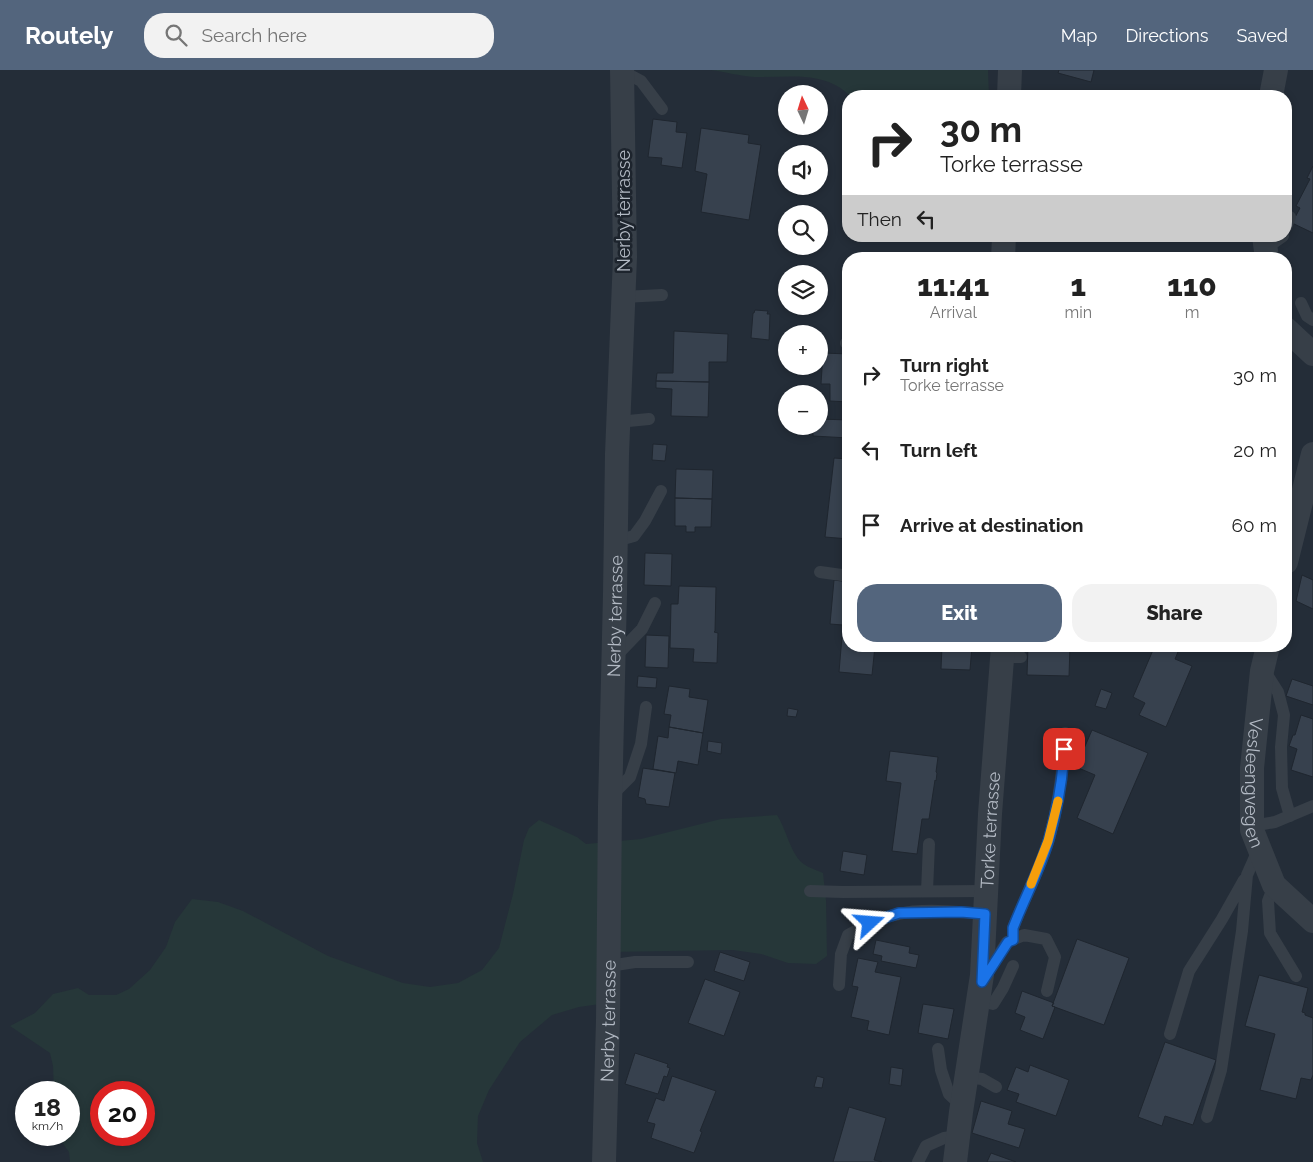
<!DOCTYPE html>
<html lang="en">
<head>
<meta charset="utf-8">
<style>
  :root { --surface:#fff; --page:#f2f2f2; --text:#222; --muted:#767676; --accent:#53657d }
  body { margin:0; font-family:Raleway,sans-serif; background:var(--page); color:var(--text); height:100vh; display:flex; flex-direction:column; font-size:19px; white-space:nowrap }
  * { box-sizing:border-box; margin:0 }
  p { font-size:16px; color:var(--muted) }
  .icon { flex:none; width:28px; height:28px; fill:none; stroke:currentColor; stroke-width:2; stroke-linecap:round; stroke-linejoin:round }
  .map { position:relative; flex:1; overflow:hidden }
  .drawer { position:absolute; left:842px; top:182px; width:450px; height:400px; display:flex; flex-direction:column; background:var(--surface); border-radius:20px; box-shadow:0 2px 8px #0003 }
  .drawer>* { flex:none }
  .top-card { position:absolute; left:842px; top:20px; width:450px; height:152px; border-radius:20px; box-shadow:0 2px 8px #0003; background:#fff; color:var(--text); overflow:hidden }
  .needle { width:32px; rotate:356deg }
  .fabs { position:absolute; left:778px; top:15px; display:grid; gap:10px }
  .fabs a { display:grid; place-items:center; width:50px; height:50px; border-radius:50%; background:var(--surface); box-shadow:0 2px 8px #0003; font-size:25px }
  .speed { position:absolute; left:15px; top:1011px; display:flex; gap:10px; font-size:25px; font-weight:700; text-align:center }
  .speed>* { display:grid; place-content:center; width:65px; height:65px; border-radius:50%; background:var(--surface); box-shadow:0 2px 8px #0003; line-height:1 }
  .speed small { font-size:12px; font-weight:400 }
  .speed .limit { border:8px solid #d22; background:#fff; color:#111 }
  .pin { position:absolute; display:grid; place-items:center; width:42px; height:42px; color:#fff; margin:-21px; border-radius:10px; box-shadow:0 2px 8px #0006 }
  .me { position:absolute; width:55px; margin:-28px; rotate:71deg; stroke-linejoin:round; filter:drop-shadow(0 0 4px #0008) }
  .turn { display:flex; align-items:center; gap:18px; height:105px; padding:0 15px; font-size:22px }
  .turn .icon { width:65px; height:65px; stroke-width:2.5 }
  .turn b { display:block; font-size:35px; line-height:42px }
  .then { display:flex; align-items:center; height:48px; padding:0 15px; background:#0003; gap:10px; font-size:19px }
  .eta { display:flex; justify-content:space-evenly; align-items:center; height:85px; text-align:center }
  .eta b { font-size:30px; font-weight:800; line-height:35px }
  .action { display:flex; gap:10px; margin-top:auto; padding:10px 15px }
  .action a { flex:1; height:58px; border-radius:20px; background:var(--accent); color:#fff; font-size:20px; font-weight:800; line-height:58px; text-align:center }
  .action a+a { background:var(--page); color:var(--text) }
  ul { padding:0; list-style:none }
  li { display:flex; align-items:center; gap:15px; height:75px; padding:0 15px }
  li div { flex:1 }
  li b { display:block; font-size:19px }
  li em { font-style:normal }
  header { display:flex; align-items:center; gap:30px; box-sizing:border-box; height:70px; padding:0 25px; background:var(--accent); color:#fff }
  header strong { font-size:24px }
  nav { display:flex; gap:28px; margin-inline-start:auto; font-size:18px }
  .search { width:350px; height:45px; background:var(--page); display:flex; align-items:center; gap:12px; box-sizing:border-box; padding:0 18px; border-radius:20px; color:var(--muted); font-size:19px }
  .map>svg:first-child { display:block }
  .green { fill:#263739; fill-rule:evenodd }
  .building { fill:#37414e; stroke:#1f262f }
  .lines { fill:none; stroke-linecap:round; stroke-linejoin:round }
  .service { stroke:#373f48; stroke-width:12 }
  .minor { stroke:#373f48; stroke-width:24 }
  .route-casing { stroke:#114b97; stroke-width:12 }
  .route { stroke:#1a73e8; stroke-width:9 }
  .slow { stroke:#f59e0b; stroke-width:9 }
  .labels { text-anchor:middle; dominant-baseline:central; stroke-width:5; stroke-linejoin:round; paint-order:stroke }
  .street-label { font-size:18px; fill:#b3bac4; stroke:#1d242d }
</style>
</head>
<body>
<header>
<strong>Routely</strong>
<div class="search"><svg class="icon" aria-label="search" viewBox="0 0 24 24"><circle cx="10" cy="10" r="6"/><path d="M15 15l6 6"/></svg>Search here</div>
<nav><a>Map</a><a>Directions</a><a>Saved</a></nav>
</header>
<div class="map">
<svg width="1313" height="1092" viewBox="0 0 1313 1092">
  <rect width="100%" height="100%" fill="#242d38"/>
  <path class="green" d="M711,0H988L989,26H850C824,0 788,8 754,7C740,6 725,2 711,0Z
    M777,745C786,759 790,781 801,792C807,797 816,800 823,803L826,830L827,886L816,894L788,893L761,884L733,880L607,882V933L579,937L552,945L520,972L489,1020L478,1046L477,1073L483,1092H70L69,1082L61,1071L49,1069L50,1065H69V1022H54L53,996L50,983L10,956L35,943L53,924L78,918L89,925H116L129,919L150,900L166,877L175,852L192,829L218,832L243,841L328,886L403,913L430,917L458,913L482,900L499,878L513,824L524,770L529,758L539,750L577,767L586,774L641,769L721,749ZM101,1022H144V1065H101Z"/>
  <path class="building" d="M1059,0H1094L1091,12L1058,3Z
    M653,49L677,52L676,62L687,63L682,98L661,95L662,88L648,87Z
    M701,58L749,65L748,73L761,75L749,150L701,142L707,104L695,101Z
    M1313,96V163L1292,153L1300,138L1296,136L1310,109L1307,108Z
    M755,240L768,241L767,244H770L769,270L751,268L753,243H754Z
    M674,261L728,264L727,292H709V312L656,311L657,303H673Z
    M823,283L849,284V332L830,331V314H821Z
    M656,311L709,312L708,347L671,346L672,319L656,318Z
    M819,349L849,350V368L813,366V356H819Z
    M653,374L667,375L665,391L652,390Z
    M834,388L849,389V469L825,467Z
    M676,399L713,400L712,429L675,428Z
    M675,428L712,429L711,457H695V462H686V456H675Z
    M645,483L672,484L671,516L644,515Z
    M1302,505L1313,510V539L1296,531Z
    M834,510L849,512V576H875L872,605L839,602L843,555L830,554Z
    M679,516L716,517L715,561L714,562L718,563L717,593L693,592L694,579L670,578L671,534H678Z
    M646,565L669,566L668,598L645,597Z
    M942,576H972L970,600L941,599Z
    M1028,576H1070L1069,606L1027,605Z
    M1158,576H1164L1178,582L1175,589L1192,596L1166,657L1139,645L1145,633L1133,627L1153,580L1156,581Z
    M638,606L657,608L656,618L637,617Z
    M1292,609L1313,616V635L1286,626Z
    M669,616L690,619L689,627L708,630L703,663L669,657L671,645L664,644Z
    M1101,619L1112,623L1106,639L1095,636Z
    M788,638L798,640L796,647L787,646Z
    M1301,645L1313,649V707L1291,700L1297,679L1289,676L1293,665H1295Z
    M669,657L703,663L698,695L678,691L676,703L653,699L658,666L668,668Z
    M1092,660L1148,683L1113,764L1077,748L1095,705L1076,697Z
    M708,671L722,673L721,684L707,681Z
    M890,681L938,687L936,702L937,703L936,711L935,710L929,749H922L917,784L892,781L901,713L886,711Z
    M643,698L675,703L669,737L646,734L645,729L638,727Z
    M843,781L867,785L864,805L840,801Z
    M1077,869L1129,888L1104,955L1052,936Z
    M876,870L910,877L909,883L919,885L916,898L881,891L882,886L873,884Z
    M720,882L750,892L744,911L714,901Z
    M858,888L878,892L875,902L901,907L889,965L867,960L869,951L851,947L858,917L852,916Z
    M1259,905L1308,918L1302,942L1305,943V945L1313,948V1005L1311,1010L1301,1008L1296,1029L1260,1020L1275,964L1245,956Z
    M705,909L740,922L724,966L688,953Z
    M1022,921L1054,933L1052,936L1055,937L1043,969L1020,960L1025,947L1015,943Z
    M923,934L954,939L948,969L918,963Z
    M1165,972L1216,990L1193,1055L1165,1046L1162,1056L1138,1047Z
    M635,983L668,994L667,997L670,998L667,1007L664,1006L658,1024L625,1014Z
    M1030,995L1069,1010L1056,1046L1016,1032L1019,1024L1007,1020L1016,997L1028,1002Z
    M891,997L903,999L901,1016L889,1014Z
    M672,1006L716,1021L700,1061L702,1062L694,1083L651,1068L655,1054L647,1052L656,1028L664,1031Z
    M817,1006L824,1008L822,1018L814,1017Z
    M981,1031L1012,1041L1008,1054L1025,1059L1019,1078L972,1063Z
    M849,1037L886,1048L874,1090L882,1092H833Z
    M991,1083L1016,1092H987Z"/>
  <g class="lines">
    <path class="service" d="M622,1L641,11L662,39
      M1286,157L1290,147
      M1266,178L1283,166
      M623,227L662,225
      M1301,233L1307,246L1313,250
      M846,273L849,272
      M618,352L649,349
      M616,471L634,466L645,451L661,421
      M820,502L849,506
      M1002,587H1021
      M614,588L642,559L655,533
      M1264,600L1278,622L1284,645L1281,677L1282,718L1290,746
      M610,727L630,707L641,674L646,637
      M1252,756L1275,752L1313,736
      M1274,815L1268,831L1270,863L1296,906
      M810,821L843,822L986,821
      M927,821L929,774
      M1013,870V858C1024,829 1040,799 1049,769C1059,734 1063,699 1065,663
      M609,896L635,892H688
      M985,907L1007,872L1024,865L1046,869L1055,887L1047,921
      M839,915L841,884L848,865C864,857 881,847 899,844C922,838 961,842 985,844
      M979,931L993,934L1003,918L1013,896
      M1170,964L1189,901L1222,849L1244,810
      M938,979L941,1000L949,1024L962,1036
      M966,1007L982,1009L996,1017
      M1207,1047L1221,1000L1242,861L1247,805L1259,778
      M918,1092L926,1076L944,1068L958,1066"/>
    <g class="minor">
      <path d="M1009,26L1010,0"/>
      <path d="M1271,26L1276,0"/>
      <path d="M1264,166L1267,189"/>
      <path d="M1003,189L1004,166"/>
      <path d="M1286,259L1313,284"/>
      <path d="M1286,492L1313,384"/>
      <path id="s1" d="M1268,576L1262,601L1252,698V760L1274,815L1313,851"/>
      <path id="s2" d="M604,1092L608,950L610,736L615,524L617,384L625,187L622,0"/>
      <path id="s3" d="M955,1092L961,1042L982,905L990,744L1003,576"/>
    </g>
  </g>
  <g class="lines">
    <defs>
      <path id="route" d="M870,853L899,843L961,842L985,844L982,912L1008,872L1013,870V858C1024,829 1040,800 1049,769C1057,740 1063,709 1064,679"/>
    </defs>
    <use href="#route" class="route-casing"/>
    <use href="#route" class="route"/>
    <path class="slow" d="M1031,814L1048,771L1058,731"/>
  </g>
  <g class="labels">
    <g class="street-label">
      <text transform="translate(623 141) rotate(-90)">Nerby terrasse</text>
      <text stroke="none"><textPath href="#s2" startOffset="546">Nerby terrasse</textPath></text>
      <text stroke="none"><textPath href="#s1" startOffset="138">Vesleengvegen</textPath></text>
      <text stroke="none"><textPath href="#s3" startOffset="334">Torke terrasse</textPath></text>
      <text stroke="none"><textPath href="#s2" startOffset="141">Nerby terrasse</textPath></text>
    </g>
  </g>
</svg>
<div class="fabs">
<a><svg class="needle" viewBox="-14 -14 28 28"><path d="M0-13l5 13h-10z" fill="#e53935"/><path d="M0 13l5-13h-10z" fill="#767676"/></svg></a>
<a><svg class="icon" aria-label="sound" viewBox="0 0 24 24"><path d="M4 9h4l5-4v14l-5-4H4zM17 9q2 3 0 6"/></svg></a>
<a><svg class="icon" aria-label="search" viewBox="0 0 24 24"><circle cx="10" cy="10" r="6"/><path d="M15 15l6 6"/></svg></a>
<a><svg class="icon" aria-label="layers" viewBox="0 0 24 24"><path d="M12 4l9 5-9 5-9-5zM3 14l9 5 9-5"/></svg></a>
<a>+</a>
<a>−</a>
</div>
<div class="speed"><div>18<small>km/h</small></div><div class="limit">20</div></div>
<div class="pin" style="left:1064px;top:679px;background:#d93025"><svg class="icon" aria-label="arrive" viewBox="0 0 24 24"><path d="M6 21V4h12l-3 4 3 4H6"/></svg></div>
<svg class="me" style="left:870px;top:853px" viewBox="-20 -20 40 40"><path d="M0-17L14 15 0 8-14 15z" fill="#1a73e8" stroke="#fff" stroke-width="4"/></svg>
<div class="top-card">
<div class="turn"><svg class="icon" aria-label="right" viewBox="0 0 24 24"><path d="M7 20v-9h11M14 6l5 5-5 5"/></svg><div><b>30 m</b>Torke terrasse</div></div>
<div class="then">Then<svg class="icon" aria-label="left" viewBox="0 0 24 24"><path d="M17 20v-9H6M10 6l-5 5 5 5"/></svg></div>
</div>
<section class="drawer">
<div class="eta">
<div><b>11:41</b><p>Arrival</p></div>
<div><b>1</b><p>min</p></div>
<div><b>110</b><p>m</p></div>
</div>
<ul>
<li><svg class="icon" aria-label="right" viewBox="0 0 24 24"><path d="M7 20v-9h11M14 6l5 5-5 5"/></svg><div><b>Turn right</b><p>Torke terrasse</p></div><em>30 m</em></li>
<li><svg class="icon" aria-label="left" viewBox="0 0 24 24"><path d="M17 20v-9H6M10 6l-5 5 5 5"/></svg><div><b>Turn left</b></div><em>20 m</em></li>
<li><svg class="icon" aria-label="arrive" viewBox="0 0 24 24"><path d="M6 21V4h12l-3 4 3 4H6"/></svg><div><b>Arrive at destination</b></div><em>60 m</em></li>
</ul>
<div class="action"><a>Exit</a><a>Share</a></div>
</section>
</div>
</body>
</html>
